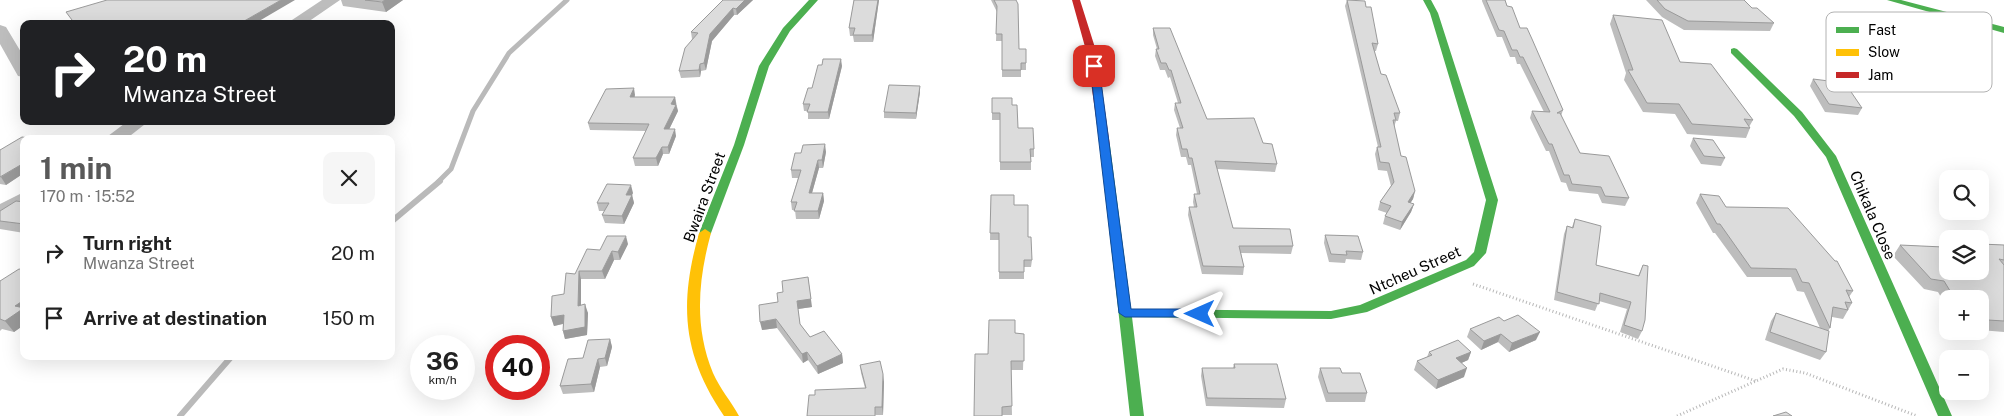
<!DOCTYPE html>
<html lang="en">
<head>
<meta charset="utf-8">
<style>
  :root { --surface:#fff; --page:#f6f6f6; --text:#222; --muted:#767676; --accent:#595959 }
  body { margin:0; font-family:"Public Sans",sans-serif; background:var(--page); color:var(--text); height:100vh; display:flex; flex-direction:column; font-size:19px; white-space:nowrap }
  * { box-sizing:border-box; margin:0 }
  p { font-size:16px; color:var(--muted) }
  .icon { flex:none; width:28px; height:28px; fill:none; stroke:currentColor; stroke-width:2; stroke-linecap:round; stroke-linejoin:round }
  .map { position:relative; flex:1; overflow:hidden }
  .side { position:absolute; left:20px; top:135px; width:375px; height:225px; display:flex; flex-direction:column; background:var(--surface); border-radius:10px; box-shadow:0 5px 20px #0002 }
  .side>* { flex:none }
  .top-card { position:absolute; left:20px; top:20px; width:375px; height:105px; border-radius:10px; box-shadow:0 5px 20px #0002; background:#202124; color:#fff; overflow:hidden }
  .controls { position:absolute; left:1939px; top:170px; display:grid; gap:10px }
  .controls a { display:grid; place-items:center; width:50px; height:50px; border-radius:10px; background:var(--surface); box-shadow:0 5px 20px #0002; font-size:25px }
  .speed { position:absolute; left:410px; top:335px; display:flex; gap:10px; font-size:25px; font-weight:700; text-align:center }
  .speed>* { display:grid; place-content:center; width:65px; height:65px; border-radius:50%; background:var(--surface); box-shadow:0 5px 20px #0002; line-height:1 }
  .speed small { font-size:12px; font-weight:400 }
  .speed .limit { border:8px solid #d22; background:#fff; color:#111 }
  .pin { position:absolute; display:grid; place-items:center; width:42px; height:42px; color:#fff; margin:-21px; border-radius:10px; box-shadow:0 2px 8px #0006 }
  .me { position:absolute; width:55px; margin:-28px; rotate:270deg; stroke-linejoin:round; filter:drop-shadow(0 0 4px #0008) }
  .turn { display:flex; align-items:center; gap:18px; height:105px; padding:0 20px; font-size:22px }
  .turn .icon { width:65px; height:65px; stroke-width:2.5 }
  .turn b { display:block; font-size:35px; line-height:42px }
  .round { display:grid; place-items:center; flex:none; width:52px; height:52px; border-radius:10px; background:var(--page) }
  .headline { display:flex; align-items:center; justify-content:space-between; height:85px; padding:0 20px }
  h1 { font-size:30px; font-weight:700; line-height:38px; color:var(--accent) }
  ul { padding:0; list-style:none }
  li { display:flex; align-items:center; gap:15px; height:65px; padding:0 20px }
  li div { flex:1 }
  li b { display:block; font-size:19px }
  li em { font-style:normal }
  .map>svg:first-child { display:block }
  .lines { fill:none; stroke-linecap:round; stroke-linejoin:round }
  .stream-far1 { stroke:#bababa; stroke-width:5 }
  .stream { stroke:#bababa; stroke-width:6 }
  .path { stroke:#b8b8b8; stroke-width:3; stroke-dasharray:1 2.5; stroke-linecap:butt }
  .street { fill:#bdbdbd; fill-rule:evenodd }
  .fast { fill:#4caf50; fill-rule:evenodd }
  .slow { fill:#ffc107; fill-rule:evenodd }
  .jam { fill:#c62828; fill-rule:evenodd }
  .wall { fill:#bdbdbd }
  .shaded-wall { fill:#9a9a9a }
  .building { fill:#dcdcdc; stroke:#9a9a9a }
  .route { fill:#1a73e8; stroke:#114b97 }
  .labels { text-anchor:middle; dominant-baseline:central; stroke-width:5; stroke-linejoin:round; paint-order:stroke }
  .street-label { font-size:15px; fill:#000; stroke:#fff }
  .key { fill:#fff; stroke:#b2b2b2; stroke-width:1 }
  .key-label { font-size:14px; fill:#000 }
</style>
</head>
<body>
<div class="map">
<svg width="2004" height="416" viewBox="0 0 2004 416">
  <rect width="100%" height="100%" fill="#fff"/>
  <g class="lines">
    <path class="stream-far1" d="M438,182L451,169L473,111L509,53L567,0"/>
    <path class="stream" d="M391,222L440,181
      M180,416L232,356"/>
    <path class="path" d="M1473,284L1756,381
      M1677,416L1783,369L1805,373L1917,416"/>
    <path class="street" d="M322,0H340L305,24H286Z
      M0,25L6,27L24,57V77L18,76L0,44Z
      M128,121H149L126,139H104Z
      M24,192V207L0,219V204Z"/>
    <path class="fast" d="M809,0H818L790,31L769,66L744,145L711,233L709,236H701L699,233L734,145L759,66L783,28Z
      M1423,0H1431L1438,13L1498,200L1486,253L1474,266L1367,312L1331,319L1132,317L1144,416H1130L1100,146L1101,144L1105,143L1110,146L1131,309L1331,311L1360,305L1466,260L1474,252L1486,200L1430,13Z
      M1887,0H1901L2004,27V33Z
      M1734,48L1737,49L1802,112L1836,156L1952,416H1938L1826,157L1794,116L1731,53V49Z"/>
    <path class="slow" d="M705,229L711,233C698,280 694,327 713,373C720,389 731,401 739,416H724C682,354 679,304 699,233Z"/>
    <path class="jam" d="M1072,0H1080L1097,54L1110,146L1105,149L1100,146L1087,54Z"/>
  </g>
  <path class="wall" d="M341,0H403L386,12L343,6Z
    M723,0H753L737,15H734L712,41L706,70L701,71L700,77L681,78L679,71L692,39L691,32Z
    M854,0H879L873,42H854L853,36H850L849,28Z
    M991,0H1016L1019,49H1026V70H1021V77H1002V41H996L997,12Z
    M1347,0L1366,7L1378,44L1376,51H1374L1381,74L1400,113L1398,121H1396L1394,127L1401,156L1415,191L1413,199L1410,203L1414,204L1411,212L1400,230L1383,224L1385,216L1387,213L1378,210L1380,202L1391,186L1387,171L1378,170L1375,154L1377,147H1378L1345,6Z
    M1482,0H1505L1507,6L1520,28L1563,110L1561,116L1580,153L1629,198L1625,206L1602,203L1598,194L1569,191L1566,183L1561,182L1549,151H1546L1530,118L1532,111L1544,112L1520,64H1517L1515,57H1510L1502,37H1497L1482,1Z
    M1646,0H1744L1752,8L1774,23L1770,31L1684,30L1662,17Z
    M1613,15L1680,62L1753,120L1749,127L1750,128L1746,138L1687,134L1675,114L1643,112L1624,80L1626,73L1610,24Z
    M1153,28L1207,119L1263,143L1277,164L1275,172L1217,169L1233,228L1293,246L1291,254L1241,253L1244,267L1243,275L1202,274L1188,215L1189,207H1194L1193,202L1194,194H1197L1191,165H1188L1186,157H1181L1176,135L1177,128H1180L1174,110L1175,103H1178L1170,77L1168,78L1165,70H1160L1155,56L1156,49H1157L1153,35Z
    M842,66L829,119H808V111H804L803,104L812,88Z
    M1813,79L1862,108L1858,115L1825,112L1810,86Z
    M920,86V92L916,119L884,118V112Z
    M635,95V97H675L678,111L669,129L676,136L669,154H663L658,166H635L633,158L646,131L590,130L588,123Z
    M992,98L1012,105L1018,128L1034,149V157H1031V170H1000V120H992Z
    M1693,138L1725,158L1721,166L1701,164L1690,146Z
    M24,139V173L6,185L0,184V150Z
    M826,152L823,168H819L812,193H823L824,201L819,219H796L795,210H792L791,202L798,178H792L791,170Z
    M633,193L632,195L634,203L624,224L605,223L602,215L605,211H599L597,203Z
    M1700,194L1726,207L1853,291L1849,297L1852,303L1843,319L1832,317L1830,328L1828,331L1826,352L1820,360L1765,340L1771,321L1776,313L1820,328L1804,292L1797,291L1791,277H1747L1715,233H1713L1696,203Z
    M991,195L1014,205L1028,237L1032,260L1031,267H1024V279H999V240H990Z
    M24,202V233L0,229V221Z
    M1575,219L1596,265L1638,276L1643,265L1642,331L1638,339L1620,332L1627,309L1599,301L1595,311L1554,300L1564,234L1567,226L1572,227Z
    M1325,235L1363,252L1361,260L1346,259L1345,263L1329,262L1324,243Z
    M628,244L620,260H614L605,279H581V305L588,313L587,335L565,339L563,331V324L554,326L551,317L575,274L600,250Z
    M1980,244L2004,245V332L1980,330V299H1948V305L1945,304L1938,292L1924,289L1893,256L1900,245L1940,247L1941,245L1980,271Z
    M24,270V325L14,332L2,329L0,331V281Z
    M783,292L812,307L798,309L800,324L810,337L842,354L843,363L818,374L808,360L803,363L777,328L762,330Z
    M1504,321L1536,340L1509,352L1498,342L1481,350L1467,337L1470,329Z
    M1015,333L1024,334L1023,370H1011L1012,415H1002L988,354Z
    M610,339L612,347L607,366L600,367L594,392L563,394L560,386L583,358Z
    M1429,352H1471L1468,360L1461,363L1464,377L1436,389L1414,370L1417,361L1427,357Z
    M1234,364L1286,399L1284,408L1206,406L1201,376L1202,368H1233Z
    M860,365L884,382L883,415H876L815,395L865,388L861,373Z
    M1320,368L1342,373L1367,393L1365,402H1326L1318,377Z"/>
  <path class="shaded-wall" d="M281,0H295L254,24H239Z
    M385,0H403L386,12L382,2Z
    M745,0H753L737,15L736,9Z
    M878,0H879L873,42L872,35Z
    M733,8L734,15L712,41L706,70L704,63L710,34Z
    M841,59L842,66L829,119L828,112Z
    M700,64L701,71L700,77L699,70Z
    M920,86V92L916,119V113Z
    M634,88L635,95L631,104L630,97Z
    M675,97L676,104L673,111L671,104Z
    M676,105L678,111L666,136L664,129Z
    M675,129L676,136L669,154L668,147Z
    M825,144L826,152L823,168L822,160Z
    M662,147L663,154L658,166L656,158Z
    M818,160L819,168L810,200L809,193Z
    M24,163V173L6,185L1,177Z
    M631,185L633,193L632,195L634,203L624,224L622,216L626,195Z
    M1415,191L1413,199L1406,210L1408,202Z
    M823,193L824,201L819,219L818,211Z
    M1414,204L1411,212L1400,230L1402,222Z
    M626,236L628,244L620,260L618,252Z
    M612,251L614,260L605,279L602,271Z
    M579,271L581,279V314L578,306Z
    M808,277L812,307L798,309L797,301Z
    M24,300V325L14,332L5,321L15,306Z
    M585,304L588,313L587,335L565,339L563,331Z
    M564,315L566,323L554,326L551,317Z
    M776,319L777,328L762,330L760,322Z
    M1540,332L1536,340L1509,352L1512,343Z
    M1501,334L1498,342L1481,350L1484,341Z
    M610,339L612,347L607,366L605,358Z
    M807,352L808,360L803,363L802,354Z
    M1471,352L1468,360L1453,367L1456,358Z
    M842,354L843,363L818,374L817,366Z
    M598,359L600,367L594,392L591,384Z
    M1467,368L1464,377L1436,389L1438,380Z
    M883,374L884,382L883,415L882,407Z"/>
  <path class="building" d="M107,0H281L239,24H75L66,12Z
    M365,0H385L382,2Z
    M723,0H745L736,9L733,8L710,34L704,63L700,64L699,70L679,71L685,48L698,33L691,32Z
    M854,0H878L872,35H853L855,28H849Z
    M994,0H1016L1018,4L1019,49H1026V63H1021V70H1002V34H996L997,6Z
    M1347,0L1365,1L1366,7H1371L1378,44L1372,43L1381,74L1386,75L1400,113H1394L1396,120H1393L1401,156L1406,157L1415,191L1408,202L1414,204L1402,222L1385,216L1391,206L1380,202L1394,182L1389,163L1380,162L1377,147H1381Z
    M1486,0H1505L1507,6L1512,7L1520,28H1527L1532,39L1563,110L1557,113H1560L1580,153L1609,156L1629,198L1605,196L1601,187L1572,184L1569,175H1564L1552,144H1549L1532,111L1550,112L1523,57H1520L1517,50H1512L1504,31L1499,30Z
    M1657,0H1744L1752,8H1757L1774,23L1688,21L1665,9Z
    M1613,15L1662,20L1680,62L1711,64L1753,120L1744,119L1750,128L1692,124L1679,104L1647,103L1628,70H1633Z
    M1153,28H1170L1207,119L1254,118L1263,143L1272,144L1277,164L1215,161L1233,228L1290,229L1293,246H1239L1244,267L1203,266L1189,207H1197L1194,194H1200L1192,158H1189L1187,149H1182L1177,128H1183L1175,103H1181L1171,70H1169L1166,63H1161L1156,49H1159Z
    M823,59H841L828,112H807L810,104H803L808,88H812L818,65H822Z
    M1813,79L1845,83L1862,108L1829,104Z
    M889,85L920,86L916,113L884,112Z
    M634,88L630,97H675L671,104L676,105L664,129H675L668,147H662L656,158H633L649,124L588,123L606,89Z
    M992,98H1012V105H1017L1018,128H1033L1034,149H1030L1031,162H1000V113H992Z
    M22,137L36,139H24V163L0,177V150Z
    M1693,138L1713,140L1725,158L1704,156Z
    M825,144L822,160H818L809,193H823L818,211H794L797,202H791L801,170H791L795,153H801L803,145Z
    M607,184L631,185L626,195H632L622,216L602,215L609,203H597Z
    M1700,194L1719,196L1726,207L1788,208L1835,261H1837L1853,291L1846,290L1852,303L1845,302L1848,310L1833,307L1830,328L1809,283L1802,282L1796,269L1751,268L1720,224H1717Z
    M991,195H1014V205H1028V237H1031L1032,260H1024V272H999V233H990Z
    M16,201L24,202V224L0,221V211Z
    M1575,219L1601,226L1596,265L1639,276L1643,265L1648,266L1645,320L1642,331L1624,325L1631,302L1600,293L1599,304L1557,292L1567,226L1573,228Z
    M1325,235L1358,236L1363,252L1346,251L1347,255L1331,254Z
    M607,236H626L618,252L612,251L602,271H579L578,306L585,304V327L563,331L564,315L551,317L552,296L564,294L566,273L575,274L587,249L600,250Z
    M1980,244L2004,245V260L1999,259L2004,265V321L1988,320L1980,311V299H1968L1966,296L1952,294L1944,281L1931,279L1900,245L1943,247L1941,245H1948V271H1980V247H1982L1980,245Z
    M19,269L24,270V300L15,306L24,308L5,321L0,319V281Z
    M808,277L811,299L797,301L800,324L810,337L824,331L842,354L817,366L807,352L802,354L776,319L760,322L759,305L778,302L777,293L783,292L782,281Z
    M1776,313L1829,331L1826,352L1770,332Z
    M1518,315L1540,332L1512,343L1501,334L1484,341L1470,329L1499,317L1504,321Z
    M989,320H1015V333L1024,334V361H1011L1012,406L1002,407V416H974L975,354H988Z
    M610,339L605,358L598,359L591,384L560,386L568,359L583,358L588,340Z
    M1458,340L1471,352L1456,358L1467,368L1438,380L1417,361L1432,355L1429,352Z
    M880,361L883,374L882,407H875V416H807L809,395H815V390L866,388L860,365Z
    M1234,364H1277L1286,399L1207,398L1202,368H1235Z
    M1320,368H1340L1342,373H1360L1367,393H1328Z
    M1786,412L1792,416H1773Z"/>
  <path class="route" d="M1094,63L1099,66L1131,309H1200L1205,311L1206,314L1205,317H1125L1119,313L1090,66Z"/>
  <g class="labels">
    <g class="street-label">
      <text transform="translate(704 197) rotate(-70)">Bwaira Street</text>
      <text transform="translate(1873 215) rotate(67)">Chikala Close</text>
      <text transform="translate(1415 270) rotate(-24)">Ntcheu Street</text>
    </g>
  </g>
  <rect x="1826" y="12" width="166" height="80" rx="8" class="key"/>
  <rect x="1836" y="27" width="23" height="6" fill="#4caf50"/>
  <rect x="1836" y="49" width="23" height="7" fill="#ffc107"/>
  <rect x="1836" y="72" width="23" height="6" fill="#c62828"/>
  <g class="key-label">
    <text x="1868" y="35">Fast</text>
    <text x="1868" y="57">Slow</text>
    <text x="1868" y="80">Jam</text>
  </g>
</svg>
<div class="controls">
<a><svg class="icon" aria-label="search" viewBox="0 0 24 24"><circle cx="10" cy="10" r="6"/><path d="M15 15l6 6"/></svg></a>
<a><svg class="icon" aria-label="layers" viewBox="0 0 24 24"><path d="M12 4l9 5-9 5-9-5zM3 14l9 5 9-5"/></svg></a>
<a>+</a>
<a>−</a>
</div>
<div class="speed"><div>36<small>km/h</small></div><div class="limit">40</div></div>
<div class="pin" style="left:1094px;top:66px;background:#d93025"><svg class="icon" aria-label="arrive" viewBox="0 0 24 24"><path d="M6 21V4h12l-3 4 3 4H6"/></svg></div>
<svg class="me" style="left:1200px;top:314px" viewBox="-20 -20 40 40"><path d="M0-17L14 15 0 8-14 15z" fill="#1a73e8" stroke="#fff" stroke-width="4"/></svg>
<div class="top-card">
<div class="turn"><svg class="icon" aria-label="right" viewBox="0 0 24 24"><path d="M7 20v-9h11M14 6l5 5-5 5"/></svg><div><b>20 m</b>Mwanza Street</div></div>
</div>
<section class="side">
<div class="headline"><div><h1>1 min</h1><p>170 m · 15:52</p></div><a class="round"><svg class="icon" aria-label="close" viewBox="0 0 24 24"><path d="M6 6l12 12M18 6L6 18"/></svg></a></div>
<ul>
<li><svg class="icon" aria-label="right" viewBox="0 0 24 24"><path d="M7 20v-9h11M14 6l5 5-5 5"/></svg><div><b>Turn right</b><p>Mwanza Street</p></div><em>20 m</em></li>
<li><svg class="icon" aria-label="arrive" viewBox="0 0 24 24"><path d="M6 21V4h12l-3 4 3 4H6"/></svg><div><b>Arrive at destination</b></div><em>150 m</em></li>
</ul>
</section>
</div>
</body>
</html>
